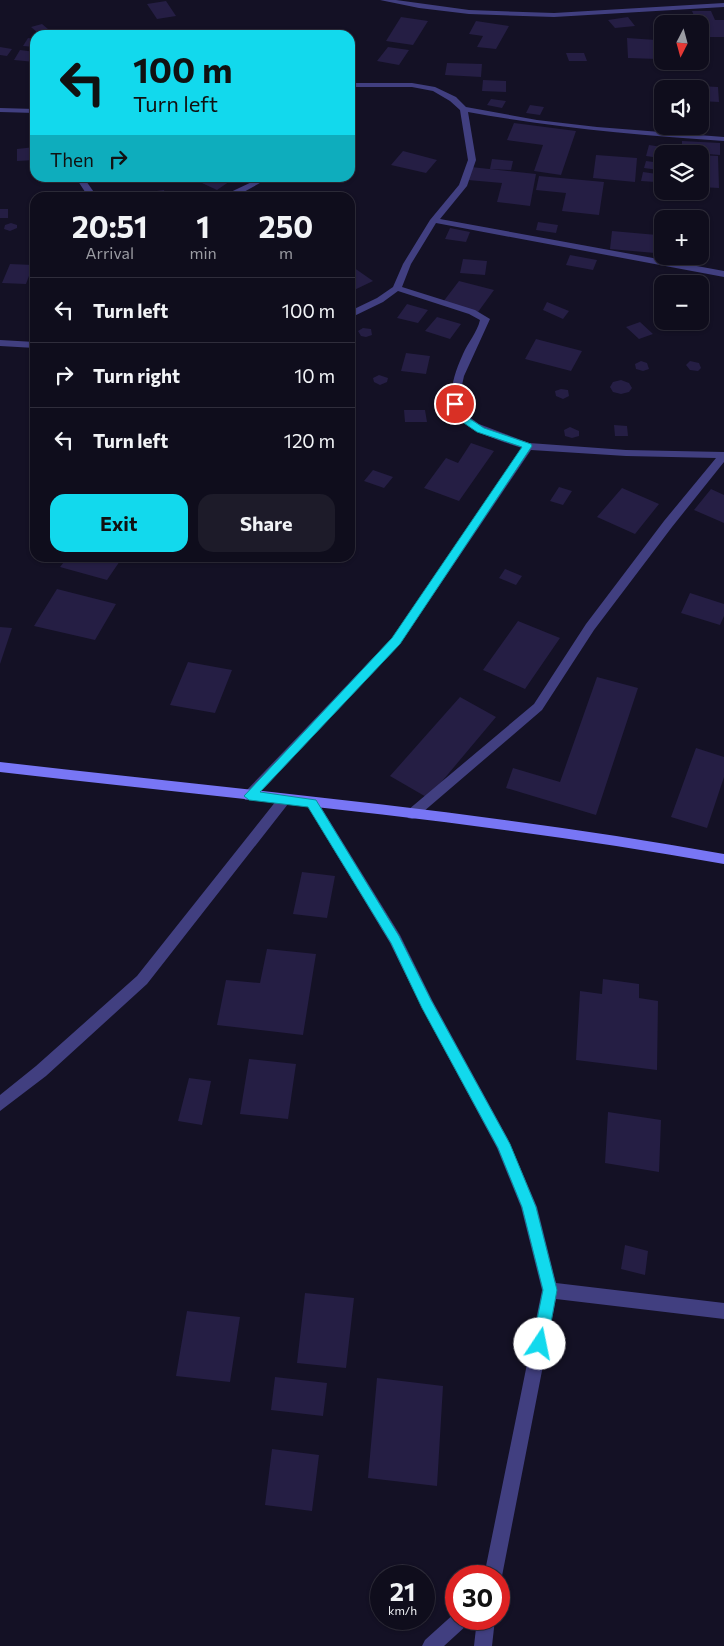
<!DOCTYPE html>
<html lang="en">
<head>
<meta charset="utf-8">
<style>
  :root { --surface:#0f0d1c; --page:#1d1b29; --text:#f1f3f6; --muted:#9b9ca3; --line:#2f2d3b; --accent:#12d9ed }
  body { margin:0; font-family:Commissioner,sans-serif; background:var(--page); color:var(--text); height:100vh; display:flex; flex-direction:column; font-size:19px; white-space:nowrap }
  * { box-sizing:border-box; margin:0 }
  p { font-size:16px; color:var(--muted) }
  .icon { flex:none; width:28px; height:28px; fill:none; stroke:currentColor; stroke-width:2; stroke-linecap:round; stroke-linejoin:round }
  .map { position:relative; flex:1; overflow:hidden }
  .sheet { position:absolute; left:30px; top:192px; width:325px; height:370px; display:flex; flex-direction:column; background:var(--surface); border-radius:15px; box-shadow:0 1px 4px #0004,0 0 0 1px var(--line) }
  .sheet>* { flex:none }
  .hud { position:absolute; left:30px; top:30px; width:325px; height:152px; border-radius:15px; box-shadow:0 1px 4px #0004,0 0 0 1px var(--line); background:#12d9ed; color:#111; overflow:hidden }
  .needle { width:32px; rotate:186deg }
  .buttons { position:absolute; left:654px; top:15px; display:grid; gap:10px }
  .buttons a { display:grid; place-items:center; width:55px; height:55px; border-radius:10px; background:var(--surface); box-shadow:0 1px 4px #0004,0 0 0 1px var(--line); font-size:25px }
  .speed { position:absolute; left:370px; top:1565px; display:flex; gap:10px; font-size:25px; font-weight:700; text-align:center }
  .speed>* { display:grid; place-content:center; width:65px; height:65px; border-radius:50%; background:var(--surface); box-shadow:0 1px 4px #0004,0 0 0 1px var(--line); line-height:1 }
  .speed small { font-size:12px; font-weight:400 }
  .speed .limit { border:8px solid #d22; background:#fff; color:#111 }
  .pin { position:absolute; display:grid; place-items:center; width:42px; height:42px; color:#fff; margin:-21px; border:2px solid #fff; border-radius:50%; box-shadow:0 1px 5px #0007 }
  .me { position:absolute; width:55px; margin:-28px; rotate:11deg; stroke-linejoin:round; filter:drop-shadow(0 0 4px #0008) }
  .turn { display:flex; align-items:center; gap:18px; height:105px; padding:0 20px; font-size:22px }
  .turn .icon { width:65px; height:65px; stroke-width:2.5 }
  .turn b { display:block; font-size:35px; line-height:42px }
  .then { display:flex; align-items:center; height:48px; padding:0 20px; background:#0003; gap:10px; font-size:19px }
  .eta { display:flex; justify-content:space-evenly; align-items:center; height:85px; text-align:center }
  .eta b { font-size:30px; font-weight:700; line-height:35px }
  .button { display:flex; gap:10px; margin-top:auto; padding:10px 20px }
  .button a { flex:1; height:58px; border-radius:15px; background:var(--accent); color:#111; font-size:20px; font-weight:700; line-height:58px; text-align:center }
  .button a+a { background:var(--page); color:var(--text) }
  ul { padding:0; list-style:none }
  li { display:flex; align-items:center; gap:15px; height:65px; padding:0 20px; border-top:1px solid var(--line) }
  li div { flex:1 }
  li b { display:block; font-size:19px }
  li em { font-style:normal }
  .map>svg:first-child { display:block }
  .building { fill:#251e44 }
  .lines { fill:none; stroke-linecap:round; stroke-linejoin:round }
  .street { fill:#413f80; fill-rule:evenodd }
  .secondary { fill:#7876f5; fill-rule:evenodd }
  .route { fill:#12d9ed; stroke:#0c8d9a }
</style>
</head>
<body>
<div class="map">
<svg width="724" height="1646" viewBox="0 0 724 1646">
  <rect width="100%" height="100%" fill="#141125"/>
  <path class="building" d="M166,1L176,16L157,19L147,4Z
    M692,11H711L715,20H724V37H700V24H688L687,21L696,20Z
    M401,17L428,21L413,45L386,41Z
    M628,17L635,26L615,28L608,20Z
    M476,21L509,26L496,49L477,47L483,36L469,34Z
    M42,24L48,29L38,33L31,27Z
    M28,38L35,39V47L23,46Z
    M627,38L656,40L658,59L628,58Z
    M0,47L12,49L7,56L0,55Z
    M388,47L409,50L399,65L377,61Z
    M20,50L35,52V62L14,60Z
    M566,53H584L587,61H569Z
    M447,63L482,64L481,77L445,75Z
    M483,80L506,81V92L482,91Z
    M665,84L718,87L719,102L700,101V89H665Z
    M491,99L506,101L502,108L487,105Z
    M530,105L544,107L540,115L526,113Z
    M514,123L576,131L561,175L534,171L543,145L507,140Z
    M682,141L720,143V155L682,152Z
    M649,145L662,147L660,158L646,156Z
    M35,147V160L17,161V149Z
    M403,151L437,160L426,173L391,165Z
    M596,155L637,158L635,182L593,178Z
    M700,155L718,156L719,188L700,187Z
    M492,159L513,161L511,170L490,169Z
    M646,161L661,163L659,170L644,168Z
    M471,167L536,174L530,206L497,202L502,183L468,180Z
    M643,172L657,174L656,182L641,181Z
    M539,176L604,182L599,215L562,211L566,193L536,190Z
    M210,178H230L233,179L217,190L202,183Z
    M164,190L166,198H144L142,193Z
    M0,209H8V218H0Z
    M681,210L699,213L697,219L678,217Z
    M538,222L558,225L556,233L536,230Z
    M11,223L17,225V228L10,231L4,229L5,225Z
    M450,228L470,232L466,242L445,239Z
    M612,231L657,235L655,253L610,249Z
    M570,255L597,260L593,270L566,265Z
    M463,259L487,261L485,275L460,273Z
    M10,264L33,265L26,284L2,283Z
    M350,265L373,281L350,292Z
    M459,281L494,290L478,312L443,302Z
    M547,302L569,311L563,319L543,310Z
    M407,304L428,310L418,323L397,318Z
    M437,317L461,324L450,339L425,331Z
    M640,322L653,334L639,339L626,327Z
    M363,328L371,329L372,335L366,337L361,336L358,331Z
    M536,339L582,351L571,371L525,359Z
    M406,353L430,356L426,374L401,371Z
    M641,361L647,363L649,369L643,371L636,369L635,364Z
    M690,361L699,363L701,368L698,371L690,370L686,365Z
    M379,375L388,378L387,382L380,385L374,382L373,378Z
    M621,380L629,383L632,388L629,392L621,394L613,392L610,387L613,382Z
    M561,389L568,390L569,396L563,399L556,396L555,391Z
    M404,410H425L427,422H405Z
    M614,425L627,426L628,436H615Z
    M570,427L579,431V436L572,438L565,436L564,430Z
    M471,443L494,451L459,501L424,488L446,458L458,463Z
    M373,470L393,477L384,488L364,481Z
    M559,487L572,491L563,505L550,501Z
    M622,488L659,504L635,534L597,517Z
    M711,489L724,495V523L694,510Z
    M67,558H122L107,580L60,567Z
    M505,569L522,576L516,585L499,578Z
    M57,589L116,604L95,640L34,626Z
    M690,593L724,604V616L720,625L681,613Z
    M518,621L560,638L525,689L483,670Z
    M0,627L12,628L0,664Z
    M188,662L232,670L215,713L170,705Z
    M597,677L638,688L596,815L506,788L513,768L560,782Z
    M460,697L496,717L428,798L390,776Z
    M696,748L724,757V777L707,828L671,817Z
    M302,872L335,876L327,918L293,914Z
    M267,949L316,954L303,1035L217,1025L226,980L260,983Z
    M603,979L639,984V998L658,1001L657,1070L576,1060L580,991L602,994Z
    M249,1059L296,1064L288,1119L240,1114Z
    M189,1078L211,1081L202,1125L178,1121Z
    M608,1112L661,1120L659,1172L605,1163Z
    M625,1245L648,1251L645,1275L621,1269Z
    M305,1293L354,1298L346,1368L297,1363Z
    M187,1311L240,1317L230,1382L176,1376Z
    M275,1377L327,1383L323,1416L271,1410Z
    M377,1378L443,1386L437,1486L368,1478Z
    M272,1449L319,1455L312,1511L265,1505Z"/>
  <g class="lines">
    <path class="street" d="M380,0H396L469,10L554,13L724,3V7L554,17L469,14L419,8Z
      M350,83H412L435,87L456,97L466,107L537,120L597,127L724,137V141C637,135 555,128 468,112L476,160L467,186L440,219L724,271V277L436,223L411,264L402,287L475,310L490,319L464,376L460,394L463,408L468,416L479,424L529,443L626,450L724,452V462L672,527L594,630L542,710L416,818L412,819L408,818L406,814L408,810L534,704L586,624L664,521L716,458L626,456L531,450L400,644L253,800H245L243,796L245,792L392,638L522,448C466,430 433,419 463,354C468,342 477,333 480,320L469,314L398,291L383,302L350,318V311L377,298L393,287L403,264L430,220L459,185L468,160L460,110L450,101L433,91L412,87H350Z
      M0,108L35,109V113L0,112Z
      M76,178H84L98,198H89Z
      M260,178H269L233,198H218Z
      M0,340L35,342V348L0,346Z
      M284,795L288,796L290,800L288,804L147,984L46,1076L0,1111V1095L36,1066L137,976L280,796Z
      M312,798L316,799L400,935L432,1000L508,1139L537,1207L556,1283L724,1303V1319L556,1299L502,1576L499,1582V1576H484L542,1290L521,1207L497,1148L422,1008L390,943L308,807L306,803L308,799Z
      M456,1612V1619H470L467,1625L444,1646H422L425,1640Z
      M477,1619H495L492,1646H474Z"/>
    <path class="secondary" d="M0,762C241,790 485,811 724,854V864C485,821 241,800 0,772Z"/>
  </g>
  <path class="route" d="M455,401L459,402L467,417L484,428L531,444L532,446L400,644L260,792L316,800L399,936L431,1000L510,1144L536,1207L557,1290L547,1344L545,1349L540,1352L534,1349L532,1344L543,1290L522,1207L498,1148L422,1008L391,943L308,807L249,800L244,796L392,638L522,447L477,432L461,421L451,404Z"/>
</svg>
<div class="buttons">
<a><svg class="needle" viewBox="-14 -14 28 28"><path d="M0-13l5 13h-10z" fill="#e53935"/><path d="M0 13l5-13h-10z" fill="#9b9ca3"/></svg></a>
<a><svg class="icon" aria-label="sound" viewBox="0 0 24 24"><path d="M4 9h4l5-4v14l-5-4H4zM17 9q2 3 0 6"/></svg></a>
<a><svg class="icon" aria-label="layers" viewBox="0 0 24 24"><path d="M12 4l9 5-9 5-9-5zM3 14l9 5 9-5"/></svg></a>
<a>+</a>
<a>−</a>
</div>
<div class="speed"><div>21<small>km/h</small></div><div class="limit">30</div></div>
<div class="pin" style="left:455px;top:404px;background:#d93025"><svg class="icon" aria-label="arrive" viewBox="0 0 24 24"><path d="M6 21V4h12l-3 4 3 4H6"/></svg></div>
<svg class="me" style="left:540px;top:1344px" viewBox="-20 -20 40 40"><circle r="19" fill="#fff"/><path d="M0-13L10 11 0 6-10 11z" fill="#12d9ed"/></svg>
<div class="hud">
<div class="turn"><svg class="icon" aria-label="left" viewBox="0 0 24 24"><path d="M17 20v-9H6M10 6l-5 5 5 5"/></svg><div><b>100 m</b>Turn left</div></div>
<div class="then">Then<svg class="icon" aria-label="right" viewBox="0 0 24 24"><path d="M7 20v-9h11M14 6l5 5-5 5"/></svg></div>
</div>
<section class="sheet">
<div class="eta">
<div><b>20:51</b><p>Arrival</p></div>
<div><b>1</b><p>min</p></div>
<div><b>250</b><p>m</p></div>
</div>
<ul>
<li><svg class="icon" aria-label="left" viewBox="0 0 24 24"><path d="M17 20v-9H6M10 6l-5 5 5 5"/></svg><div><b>Turn left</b></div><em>100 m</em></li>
<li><svg class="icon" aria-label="right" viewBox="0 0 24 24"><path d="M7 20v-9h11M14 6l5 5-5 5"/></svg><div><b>Turn right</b></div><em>10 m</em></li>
<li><svg class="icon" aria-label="left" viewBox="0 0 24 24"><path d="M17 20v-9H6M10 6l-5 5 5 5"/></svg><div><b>Turn left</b></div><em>120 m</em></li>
</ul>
<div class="button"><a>Exit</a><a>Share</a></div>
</section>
</div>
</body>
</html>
